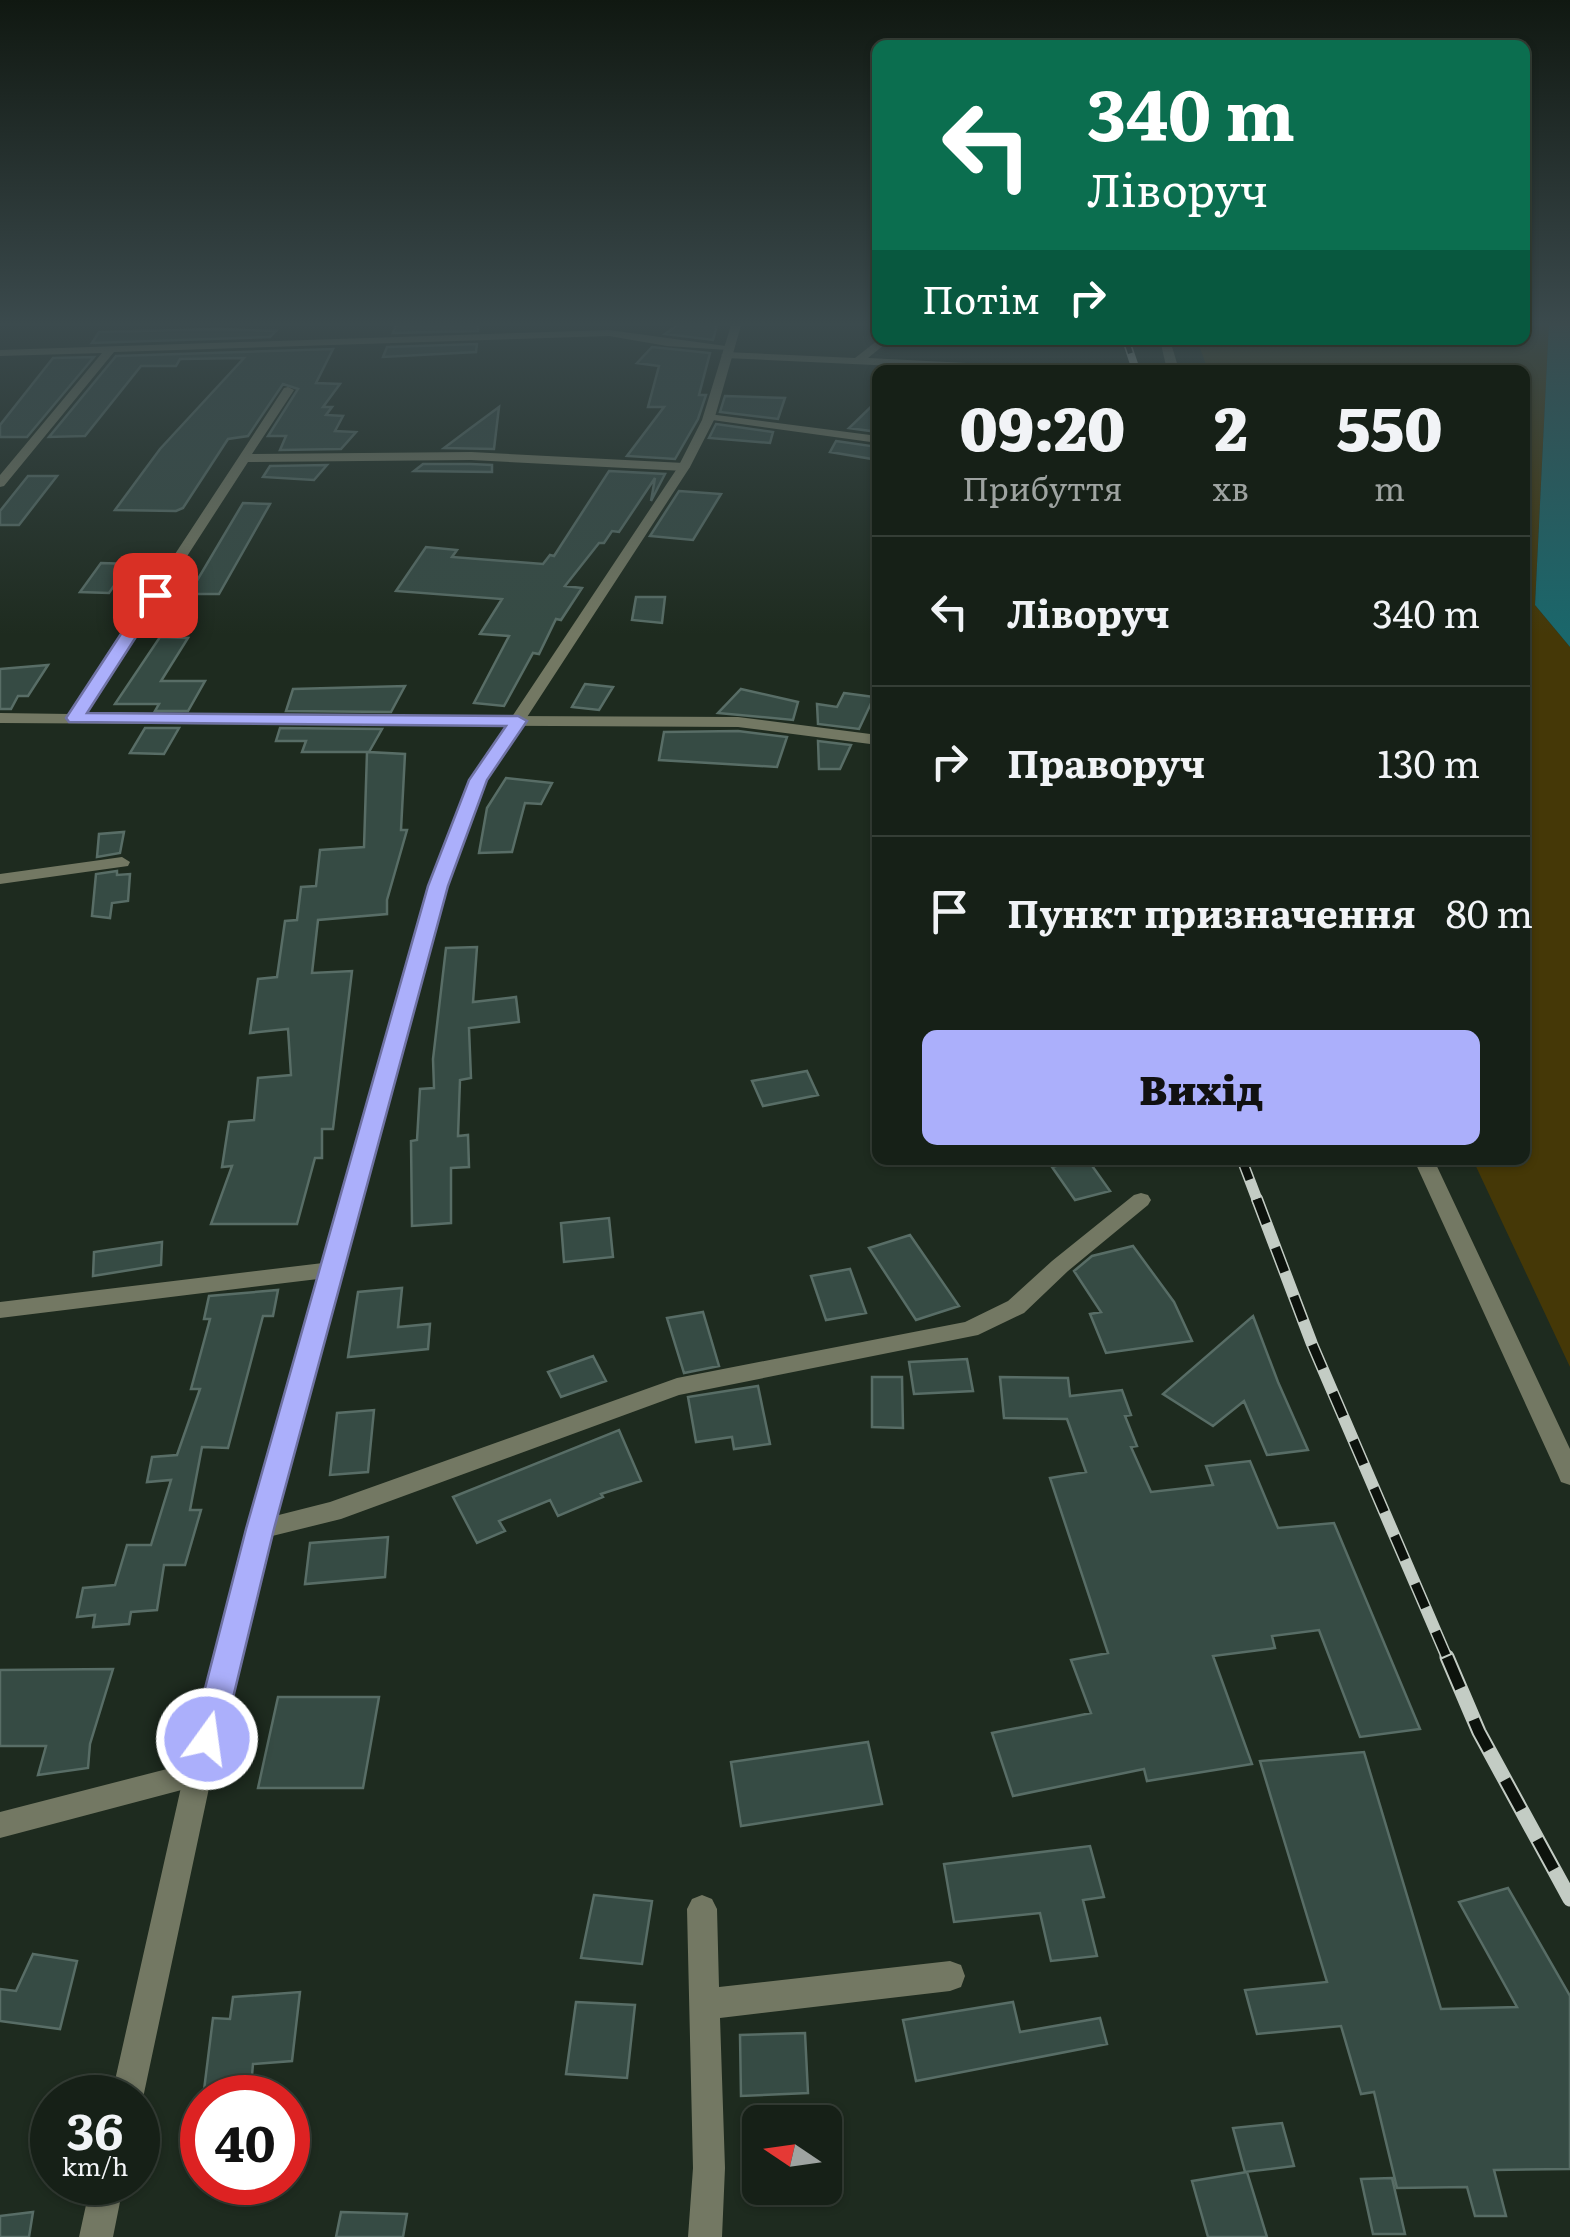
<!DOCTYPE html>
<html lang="uk">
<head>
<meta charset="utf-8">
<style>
  :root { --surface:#162017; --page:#232d24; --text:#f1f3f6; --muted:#9ea3a1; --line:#353e36; --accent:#abaffb }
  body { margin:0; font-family:Literata,serif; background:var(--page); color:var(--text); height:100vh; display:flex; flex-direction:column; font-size:38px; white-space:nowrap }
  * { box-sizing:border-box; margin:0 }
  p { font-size:32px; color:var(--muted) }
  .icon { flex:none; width:55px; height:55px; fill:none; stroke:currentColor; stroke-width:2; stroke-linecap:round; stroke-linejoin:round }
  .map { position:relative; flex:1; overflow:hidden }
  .panel { position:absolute; left:872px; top:365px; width:658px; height:800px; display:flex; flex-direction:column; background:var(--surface); border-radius:15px; box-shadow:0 2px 8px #0004,0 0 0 2px var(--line) }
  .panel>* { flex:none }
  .top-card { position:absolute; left:872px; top:40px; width:658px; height:305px; border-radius:15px; box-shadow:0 2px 8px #0004,0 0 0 2px var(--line); background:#0b6e4f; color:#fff; overflow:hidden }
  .needle { width:65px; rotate:283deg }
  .tools { position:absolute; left:742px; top:2105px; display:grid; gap:20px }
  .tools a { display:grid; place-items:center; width:100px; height:100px; border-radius:15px; background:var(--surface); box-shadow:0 2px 8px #0004,0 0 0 2px var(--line); font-size:50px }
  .speed { position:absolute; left:30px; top:2075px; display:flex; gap:20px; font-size:50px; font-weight:700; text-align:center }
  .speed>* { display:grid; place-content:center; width:130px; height:130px; border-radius:50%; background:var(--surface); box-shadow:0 2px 8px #0004,0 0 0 2px var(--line); line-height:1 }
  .speed small { font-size:25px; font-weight:400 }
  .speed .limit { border:15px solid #d22; background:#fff; color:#111 }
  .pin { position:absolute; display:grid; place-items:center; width:85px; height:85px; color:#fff; margin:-42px; border-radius:20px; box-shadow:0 5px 15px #0006 }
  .me { position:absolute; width:110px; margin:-55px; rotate:14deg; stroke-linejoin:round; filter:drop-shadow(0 0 8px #0008) }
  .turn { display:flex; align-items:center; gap:35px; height:210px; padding:0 50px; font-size:45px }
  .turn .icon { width:130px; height:130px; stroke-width:2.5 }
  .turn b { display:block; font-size:70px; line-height:85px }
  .then { display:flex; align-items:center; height:95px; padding:0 50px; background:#0003; gap:20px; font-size:38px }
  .eta { display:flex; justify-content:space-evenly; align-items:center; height:170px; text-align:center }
  .eta b { font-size:60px; font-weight:800; line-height:70px }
  .cta { display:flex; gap:20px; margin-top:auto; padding:20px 50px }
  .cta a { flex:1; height:115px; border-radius:15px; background:var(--accent); color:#111; font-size:40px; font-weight:800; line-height:115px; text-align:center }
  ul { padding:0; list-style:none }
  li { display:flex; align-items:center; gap:30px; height:150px; padding:0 50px; border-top:2px solid var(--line) }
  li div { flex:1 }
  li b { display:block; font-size:38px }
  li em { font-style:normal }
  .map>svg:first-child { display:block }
  .green { fill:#453807 }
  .water { fill:#1a676b }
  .building { fill:#364b44; stroke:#586d66; stroke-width:2.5 }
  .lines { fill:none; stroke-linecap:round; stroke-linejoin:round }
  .minor { fill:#737863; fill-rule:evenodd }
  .tertiary { fill:#737863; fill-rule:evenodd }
  .rail-far3-casing { stroke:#c3ccc4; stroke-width:8 }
  .rail-far2-casing { stroke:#c3ccc4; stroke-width:11 }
  .rail-far1-casing { stroke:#c3ccc4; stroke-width:12 }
  .rail-casing { stroke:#c3ccc4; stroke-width:15 }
  .rail-far3 { stroke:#0c120c; stroke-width:5; stroke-dasharray:14; stroke-linecap:butt }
  .rail-far2 { stroke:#0c120c; stroke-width:8; stroke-dasharray:21; stroke-linecap:butt }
  .rail-far1 { stroke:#0c120c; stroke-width:9; stroke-dasharray:26; stroke-linecap:butt }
  .rail { stroke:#0c120c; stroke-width:11; stroke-dasharray:34; stroke-linecap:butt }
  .route { fill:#abaffb; stroke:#6f72a3; stroke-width:2.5 }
</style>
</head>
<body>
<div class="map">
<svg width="1570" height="2237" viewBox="0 0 1570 2237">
  <rect width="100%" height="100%" fill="#1e2b1f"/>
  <path class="green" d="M1525,322H1549L1535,605L1570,647V1367L1473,1160H1525V370H1208L1197,340H1525Z"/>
  <path class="water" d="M1549,322H1570V647L1535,605Z"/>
  <path class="building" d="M682,322H718L713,340L665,334Z
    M458,323H478V331L393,333L396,325Z
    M218,329L276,331L270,337L92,343L99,332Z
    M477,344L476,352L383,357L387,347Z
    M652,347L710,353L699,395H706L698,419L675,459L627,456L664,407H648L659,366L637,363Z
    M333,349L316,383L340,384L323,407H332L326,415L343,416L335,431L356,432L341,449L280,450L286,436H268L298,389L283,384L248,436L228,439L183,508L176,511L115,510L160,449L244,358L180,359L176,366H141L85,436L49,437L116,356Z
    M94,357L27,437H0V425L53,358Z
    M725,396L785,398L778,419L720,412Z
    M878,400V432L849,428Z
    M499,407L494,449L444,448L468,430Z
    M716,424L773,432L770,443L709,438Z
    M836,441L878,447V460L830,452Z
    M423,464H471L492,465V472L414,471Z
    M327,465L314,480L263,477L270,466Z
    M609,471L665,474L651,501L655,478L619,532L612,531L604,543H599L565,586L582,588L561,620L556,619L539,654L533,653L504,706L474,703L509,636L480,634L502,599L396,591L426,547L457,550L452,557L543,564L550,555L554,556Z
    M28,476H57L19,525H0V511Z
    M679,491L721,494L693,540L650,536Z
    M243,503L270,504L219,594H189Z
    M101,563L129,564L109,593L80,592Z
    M636,597H665L662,623L632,620Z
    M160,637L188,638L161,681H205L188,711H155L159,704H115Z
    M48,665L28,696H18L11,709H0V669Z
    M585,684L613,687L599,710L572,707Z
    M405,686L391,712L286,711L293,689Z
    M741,689L798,702L793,720L718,713Z
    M844,693L874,697L859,729L818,724L817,704L837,707Z
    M145,728H179L164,754L130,753Z
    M280,728L382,729L369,752L405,754L401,830H407L387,900V914L318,920L312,973L352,971L333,1129H322V1158H315L297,1224H211L232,1166L222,1167L229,1122L254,1120L258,1078L291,1075L288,1029L250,1033L258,979L277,977L285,921L297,920L301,887L316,886L320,850L364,847L367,752H302L306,741H276Z
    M738,731L787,737L777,767L659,760L664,732Z
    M818,741L851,745L840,769H819Z
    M506,778L552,783L541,804L525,803L512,852L479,853L487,808Z
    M124,832L120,853L97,857L99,834Z
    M117,871V875L130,874L128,901L112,903L110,918L92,916L96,874Z
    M477,947L473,1002L516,997L519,1022L469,1028L471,1078L460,1080L458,1136L468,1135L469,1167L451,1168V1223L412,1226L411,1141L417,1140L420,1089L434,1088L433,1059L446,948Z
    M807,1071L818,1095L763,1106L752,1081Z
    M1079,1160H1088L1110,1191L1075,1200L1052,1167Z
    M609,1218L613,1257L564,1262L561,1223Z
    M910,1235L959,1306L916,1320L869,1248Z
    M162,1242L161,1265L93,1276L94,1252Z
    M1133,1246L1174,1302L1192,1341L1106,1353L1090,1314L1101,1312L1074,1271L1092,1256Z
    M850,1269L866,1313L826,1320L811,1276Z
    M402,1288L398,1327L430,1324L428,1349L348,1357L358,1292Z
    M278,1290L273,1316H263L228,1448L202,1447L190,1510H201L185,1565H164L157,1610L131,1612L129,1624L93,1627L95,1615L77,1617L83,1588L115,1585L127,1545H151L171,1480L147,1482L152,1457L177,1455L200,1389H191L210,1319H204L209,1296Z
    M703,1312L719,1366L684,1373L667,1318Z
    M1253,1316L1278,1382L1308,1450L1267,1455L1244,1401L1213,1426L1163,1394Z
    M593,1356L606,1381L561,1397L548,1372Z
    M967,1359L973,1391L914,1394L909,1362Z
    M872,1377H902L903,1428L872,1427Z
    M1000,1377L1068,1378L1070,1396L1122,1390L1131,1415L1125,1416L1137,1446L1131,1447L1151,1492L1213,1485L1206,1466L1250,1461L1278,1528L1334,1523L1420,1729L1360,1737L1319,1630L1272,1636L1275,1648L1213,1656L1252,1764L1147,1781L1144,1769L1013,1796L992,1733L1091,1713L1071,1660L1108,1653L1050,1478L1086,1472L1067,1419L1004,1418Z
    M758,1386L770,1444L734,1449L732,1437L696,1442L688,1397Z
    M374,1410L368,1472L330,1475L337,1413Z
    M619,1430L641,1481L601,1494L603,1497L558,1516L550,1500L499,1521L505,1531L477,1543L453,1497Z
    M388,1537L385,1577L305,1584L310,1543Z
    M113,1669L90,1744L88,1768L38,1775L46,1746H0V1670Z
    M278,1697H379L363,1788H258Z
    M868,1742L882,1804L741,1826L731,1762Z
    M1364,1752L1441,2009L1517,2007L1459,1902L1508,1888L1570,1996V2169L1494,2170L1506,2216H1475L1467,2187L1397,2188L1374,2092L1361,2094L1341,2026L1257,2034L1245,1990L1327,1982L1260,1761Z
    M1090,1846L1104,1897L1083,1900L1097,1956L1051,1961L1040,1913L954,1922L944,1864Z
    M594,1895L652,1901L642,1964L581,1958Z
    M33,1954L77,1961L60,2029L0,2021V1989L16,1991Z
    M300,1992L292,2061L253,2064L250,2098H203L213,2018L230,2019L233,1997Z
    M576,2002L635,2005L627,2078L566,2074Z
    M1013,2002L1020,2032L1100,2018L1107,2044L916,2081L903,2020Z
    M805,2033L808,2093L741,2096L740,2035Z
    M1282,2123L1294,2166L1245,2172L1233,2128Z
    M1247,2172L1267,2237H1208L1192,2181Z
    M1392,2178L1405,2234H1373L1361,2179Z
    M33,2212L29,2237H0V2216Z
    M341,2212L407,2214L403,2237H336Z"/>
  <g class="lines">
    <path class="minor" d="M609,330L733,347L728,350L667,346L609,336L114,352L4,486L0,487V475L102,353L0,356V350Z
      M878,340H890L868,358L986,364L991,367L980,370L726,358L721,355L726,352L855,358Z
      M1160,340H1170L1179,370H1167Z
      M288,387L294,390L252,454L471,452L684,463L690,467L684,471L471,460L248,462L85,714L738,717L878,735V745L738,727L0,723V713L70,714L284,388Z
      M709,414L878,436V443L705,419L703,417Z
      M122,857L130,862L128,866L0,884V874Z
      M1414,1160H1434L1570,1449V1485L1561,1482L1558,1475Z
      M1141,1193L1148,1195L1151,1200L1148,1205L1068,1271L1024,1313L978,1335L679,1395L341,1519L260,1539L251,1536L248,1529L251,1522L330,1502L677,1378L965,1322L1008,1301L1052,1261L1134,1195Z
      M198,1761L208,1765L212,1774L208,1783L0,1838V1812Z
      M702,1895L712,1899L717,1909L719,1987L950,1961L961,1965L965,1976L961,1987L950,1991L720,2018L725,2168L722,2237H688L693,2168L687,1909L692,1899Z"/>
    <path class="tertiary" d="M732,322H742L714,420L690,467L486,780L447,886L272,1529L212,1774L143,2098L138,2110V2098H111L184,1774L248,1529L318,1279L0,1318V1302L323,1263L429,886L470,780L678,467L702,420Z
      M91,2182H124L113,2237H79Z"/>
    <defs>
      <path id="rail-far3" d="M1126,340L1136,370"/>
      <path id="rail-far2" d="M1242,1160L1258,1202"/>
      <path id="rail-far1" d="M1257,1199L1312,1344L1448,1660"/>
      <path id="rail" d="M1447,1657L1479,1732L1570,1899"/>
    </defs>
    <use href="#rail-far3" class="rail-far3-casing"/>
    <use href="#rail-far2" class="rail-far2-casing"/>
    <use href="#rail-far1" class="rail-far1-casing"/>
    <use href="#rail" class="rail-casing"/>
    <use href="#rail-far3" class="rail-far3"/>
    <use href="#rail-far2" class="rail-far2"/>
    <use href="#rail-far1" class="rail-far1"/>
    <use href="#rail" class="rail"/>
  </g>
  <linearGradient id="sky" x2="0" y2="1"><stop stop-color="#101811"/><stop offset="0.51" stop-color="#3b4a4d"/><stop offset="1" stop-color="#3b4a4d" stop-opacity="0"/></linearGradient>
  <rect width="1570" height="635" fill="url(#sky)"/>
  <path class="route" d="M155,590L163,595L87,713L518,716L527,721L487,780L448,886L274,1529L223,1739L218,1749L207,1753L196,1749L192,1739L246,1529L428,886L469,780L506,726L69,722L66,718L149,591Z"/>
</svg>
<div class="tools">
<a><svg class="needle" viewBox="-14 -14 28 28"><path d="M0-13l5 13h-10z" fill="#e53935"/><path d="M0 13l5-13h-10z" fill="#9ea3a1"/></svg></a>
</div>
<div class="speed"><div>36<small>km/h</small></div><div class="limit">40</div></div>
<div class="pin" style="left:155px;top:595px;background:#d93025"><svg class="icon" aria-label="arrive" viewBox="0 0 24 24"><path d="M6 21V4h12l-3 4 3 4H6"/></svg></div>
<svg class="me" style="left:207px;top:1739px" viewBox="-20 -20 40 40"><circle r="17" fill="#abaffb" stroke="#fff" stroke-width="3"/><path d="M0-11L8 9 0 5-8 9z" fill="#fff"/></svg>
<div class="top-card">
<div class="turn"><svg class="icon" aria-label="left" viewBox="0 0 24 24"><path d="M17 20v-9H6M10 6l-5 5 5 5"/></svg><div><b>340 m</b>Ліворуч</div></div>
<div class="then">Потім<svg class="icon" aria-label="right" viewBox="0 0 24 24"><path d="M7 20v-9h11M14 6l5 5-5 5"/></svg></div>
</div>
<section class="panel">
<div class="eta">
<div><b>09:20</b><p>Прибуття</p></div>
<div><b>2</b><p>хв</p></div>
<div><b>550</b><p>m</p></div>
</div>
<ul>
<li><svg class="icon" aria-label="left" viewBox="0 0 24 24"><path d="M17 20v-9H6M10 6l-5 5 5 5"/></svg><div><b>Ліворуч</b></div><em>340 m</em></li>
<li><svg class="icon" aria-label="right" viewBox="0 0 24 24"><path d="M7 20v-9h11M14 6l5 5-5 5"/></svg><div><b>Праворуч</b></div><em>130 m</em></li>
<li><svg class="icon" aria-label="arrive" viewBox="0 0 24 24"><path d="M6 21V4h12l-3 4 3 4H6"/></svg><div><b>Пункт призначення</b></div><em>80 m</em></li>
</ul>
<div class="cta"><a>Вихід</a></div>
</section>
</div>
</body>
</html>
